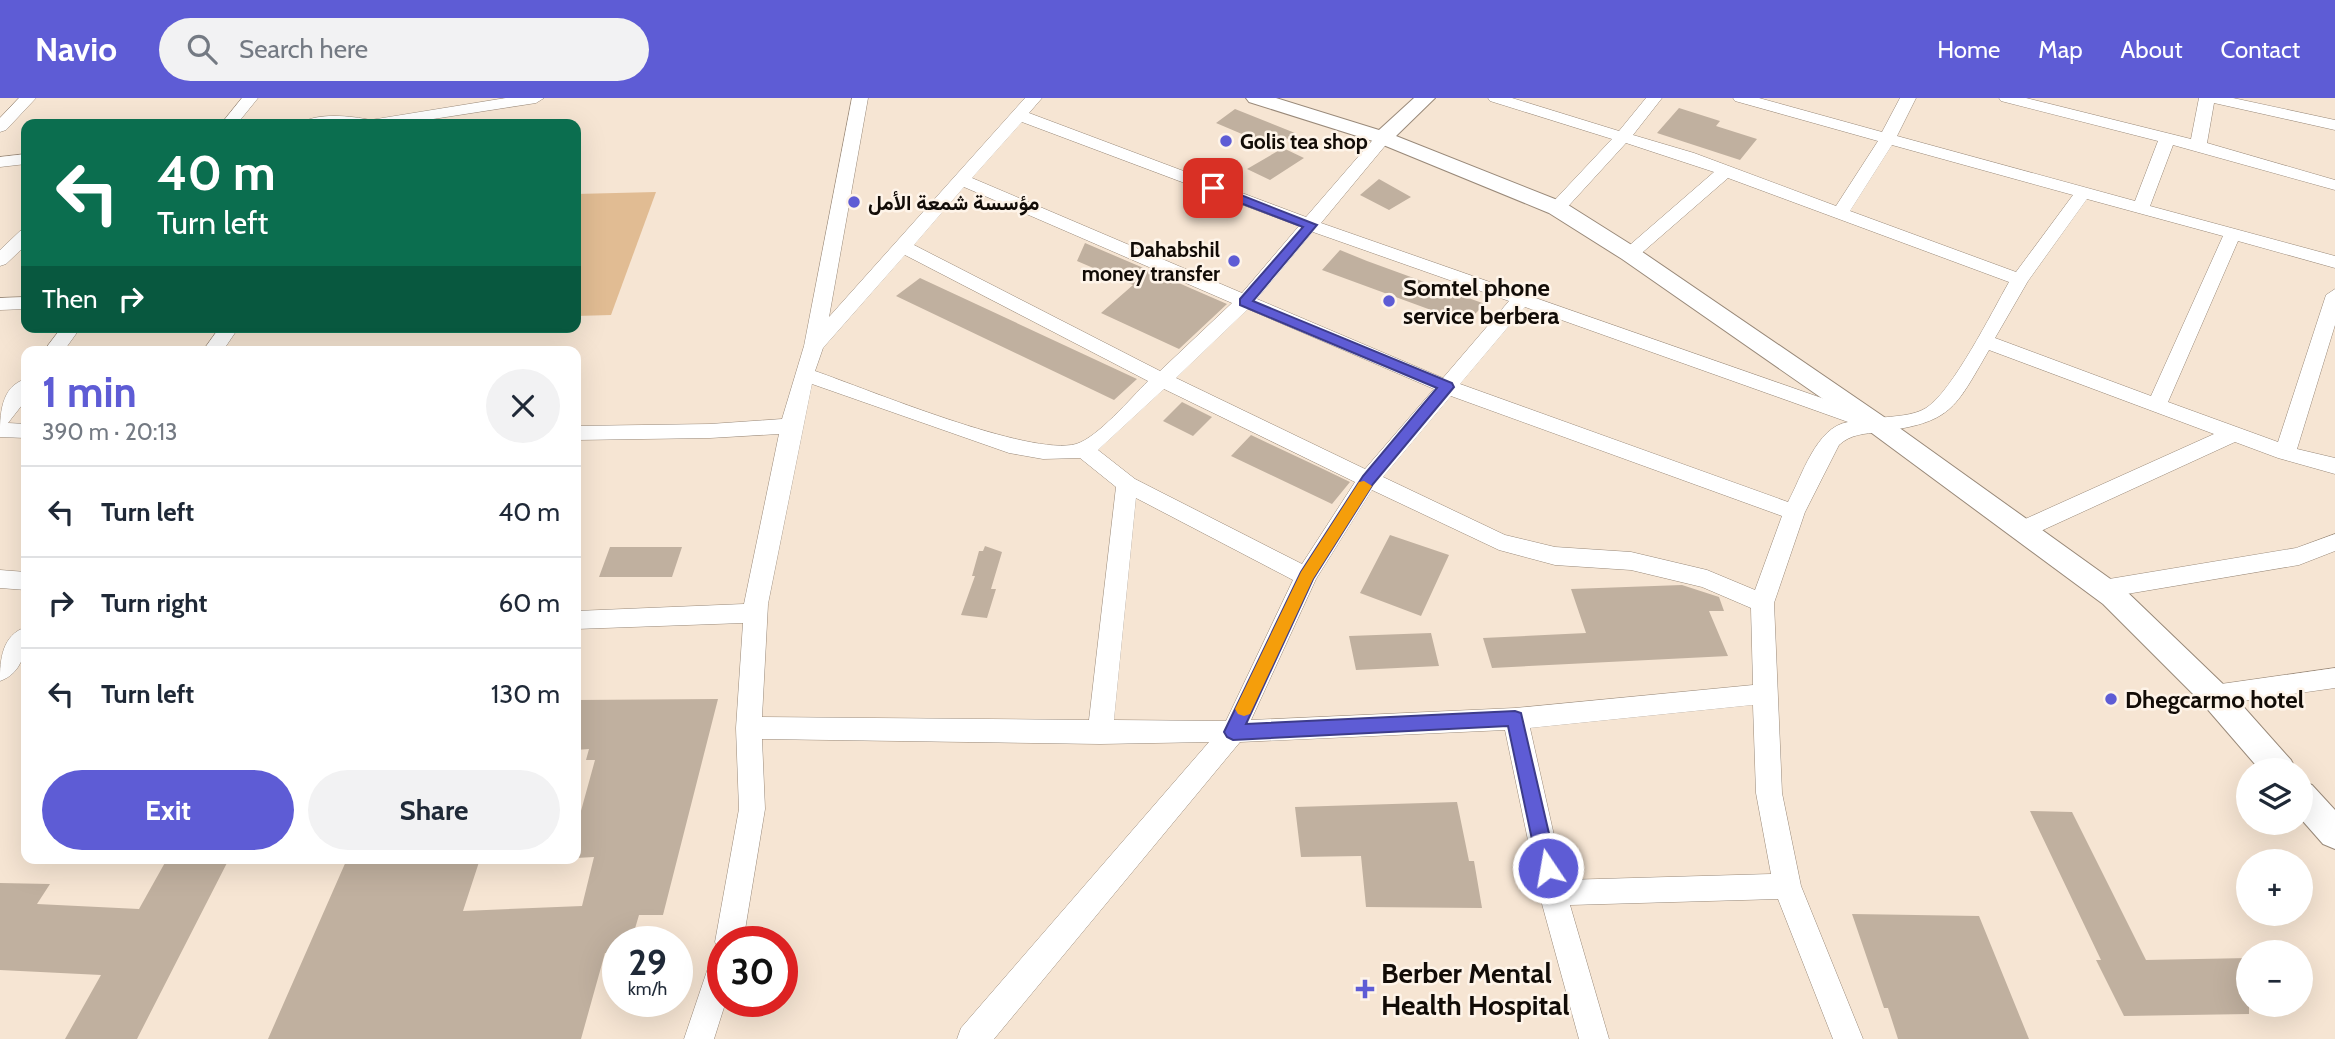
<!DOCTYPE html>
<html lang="en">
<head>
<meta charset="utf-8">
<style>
  :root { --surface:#fff; --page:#f2f2f3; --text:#1f2937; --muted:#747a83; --line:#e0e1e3; --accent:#5e5cd5 }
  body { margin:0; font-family:Cabin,Vazirmatn,sans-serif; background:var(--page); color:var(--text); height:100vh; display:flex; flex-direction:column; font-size:26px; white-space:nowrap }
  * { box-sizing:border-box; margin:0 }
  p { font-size:23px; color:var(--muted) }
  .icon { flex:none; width:38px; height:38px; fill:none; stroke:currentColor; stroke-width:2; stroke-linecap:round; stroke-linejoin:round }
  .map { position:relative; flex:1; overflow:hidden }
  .side { position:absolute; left:21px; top:248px; width:560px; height:518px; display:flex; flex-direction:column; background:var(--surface); border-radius:14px; box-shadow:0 7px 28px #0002 }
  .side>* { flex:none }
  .guide { position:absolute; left:21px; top:21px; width:560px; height:214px; border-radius:14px; box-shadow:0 7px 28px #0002; background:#0b6e4f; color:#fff; overflow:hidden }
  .buttons { position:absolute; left:2236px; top:660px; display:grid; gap:14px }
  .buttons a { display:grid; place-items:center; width:77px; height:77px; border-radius:50%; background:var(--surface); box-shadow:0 7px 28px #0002; font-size:35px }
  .speed { position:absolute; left:602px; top:828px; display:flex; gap:14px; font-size:35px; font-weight:700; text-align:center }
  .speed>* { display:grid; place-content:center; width:91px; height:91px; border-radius:50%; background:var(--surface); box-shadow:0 7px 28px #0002; line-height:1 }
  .speed small { font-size:18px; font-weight:400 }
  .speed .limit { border:10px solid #d22; background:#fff; color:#111 }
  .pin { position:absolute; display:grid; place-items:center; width:60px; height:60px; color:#fff; margin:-30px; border-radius:14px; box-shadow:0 4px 10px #0006 }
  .me { position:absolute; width:77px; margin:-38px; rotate:348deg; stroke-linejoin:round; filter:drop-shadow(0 0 5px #0008) }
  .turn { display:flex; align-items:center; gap:24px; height:147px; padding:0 21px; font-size:32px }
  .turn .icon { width:91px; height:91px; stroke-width:2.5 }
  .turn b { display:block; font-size:49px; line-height:60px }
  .then { display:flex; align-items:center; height:66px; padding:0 21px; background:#0003; gap:14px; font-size:26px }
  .round { display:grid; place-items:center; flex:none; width:74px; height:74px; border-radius:37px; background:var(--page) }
  .headline { display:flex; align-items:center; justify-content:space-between; height:119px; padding:0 21px }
  h1 { font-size:42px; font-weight:700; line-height:52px; color:var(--accent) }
  .primary-button { display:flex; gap:14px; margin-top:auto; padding:14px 21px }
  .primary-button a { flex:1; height:80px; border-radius:42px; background:var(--accent); color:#fff; font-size:28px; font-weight:700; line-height:80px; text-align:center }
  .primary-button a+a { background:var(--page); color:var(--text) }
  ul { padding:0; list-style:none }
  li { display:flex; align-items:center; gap:21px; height:91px; padding:0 21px; border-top:2px solid var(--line) }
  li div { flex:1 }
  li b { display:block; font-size:26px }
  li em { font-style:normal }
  header { display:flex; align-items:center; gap:42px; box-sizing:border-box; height:98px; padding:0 35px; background:var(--accent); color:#fff }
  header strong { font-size:33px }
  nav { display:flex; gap:38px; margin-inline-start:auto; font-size:24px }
  .search { width:490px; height:63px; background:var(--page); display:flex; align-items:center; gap:18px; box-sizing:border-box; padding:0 24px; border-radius:38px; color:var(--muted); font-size:26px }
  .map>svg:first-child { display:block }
  .green { fill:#e1bc93 }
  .building { fill:#c0b09f }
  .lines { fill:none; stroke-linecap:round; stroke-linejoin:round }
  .minor-casing { stroke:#998979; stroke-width:1 }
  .tertiary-casing { stroke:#998979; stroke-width:2 }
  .minor { fill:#fff; fill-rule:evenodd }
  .tertiary { fill:#fff; fill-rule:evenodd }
  .route { fill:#5e5cd5; stroke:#3d3c8a; stroke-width:2 }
  .slow { fill:#f59e0b }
  .poi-dot { fill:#5e5cd5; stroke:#fef4e9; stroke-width:2.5 }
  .labels { text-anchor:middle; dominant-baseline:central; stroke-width:5; stroke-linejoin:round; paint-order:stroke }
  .far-poi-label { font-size:21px; font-weight:bold; fill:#120c07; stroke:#fef4e9; text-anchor:start }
  .poi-label { font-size:24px; font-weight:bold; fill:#120c07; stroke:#fef4e9; text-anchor:start }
  .near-poi-label { font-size:28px; font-weight:bold; fill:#120c07; stroke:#fef4e9; text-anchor:start }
</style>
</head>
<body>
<header>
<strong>Navio</strong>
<div class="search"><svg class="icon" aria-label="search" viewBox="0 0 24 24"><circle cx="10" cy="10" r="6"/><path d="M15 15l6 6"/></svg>Search here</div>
<nav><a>Home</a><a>Map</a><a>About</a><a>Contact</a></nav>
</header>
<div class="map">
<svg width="2335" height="941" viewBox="0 0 2335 941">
  <rect width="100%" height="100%" fill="#f6e5d3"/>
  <path class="green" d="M656,94L611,217L576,218V96Z"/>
  <path class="building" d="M1679,10L1720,23L1716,28L1757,41L1740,62L1657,35Z
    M1235,11L1295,35L1275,50L1216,25Z
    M1283,50L1304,60L1270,82L1247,71Z
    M1379,81L1411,99L1389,112L1360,97Z
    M1085,145L1181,186L1227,206L1179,251L1101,215L1133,187L1077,163Z
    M1340,152L1367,163L1485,206L1464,227L1431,212L1322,172Z
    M920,180L1137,281L1114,302L896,198Z
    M1182,304L1212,319L1193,338L1163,323Z
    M1251,337L1321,370L1350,384L1332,406L1231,358Z
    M1390,437L1449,457L1421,518L1360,495Z
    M985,448L1002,454L991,491H996L987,520L961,517L975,478H972L979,453H983Z
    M610,449H682L672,479H599Z
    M1682,487L1719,499L1724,513H1709L1728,558L1492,570L1483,540L1586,535L1571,491Z
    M1431,535L1439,568L1356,572L1349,538Z
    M718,601L663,817H639L631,844H618V855H605L581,941H268L347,761H480L463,813L582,808L594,759L576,760V731L595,662H586L589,651L576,652V602Z
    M1457,704L1469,763H1474L1482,810L1366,809L1361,758L1301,759L1295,709Z
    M2030,713L2072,714L2146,862L2249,860V916L2124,918L2096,862H2101Z
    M167,761H229L137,941H65L101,877L0,872V785L50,786L37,806L139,811Z
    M1852,816L1979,818L2029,941H1898L1888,910H1884Z"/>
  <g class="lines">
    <defs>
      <path id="minor" d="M19,0H36L6,32L0,34V20Z
        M242,0H258L237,26H221Z
        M506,0H544L536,5L401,26H301C314,14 353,18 370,22Z
        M852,0H868L829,219L1025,0H1042L1029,15L1306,119L1377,37H1389L1391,40L1389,43L1321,125L1879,320C1894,318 1913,318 1926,310C1952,294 1992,214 2009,184L1728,80L1636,160H1624L1621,156L1624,152L1714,74L1626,45L1563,114H1551L1548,110L1551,106L1612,41L1490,3L1488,0H1512L1619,33L1646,0H1662L1633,37L1694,55L1836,108L1878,43L1735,3L1733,0H1759L1882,34L1900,0H1916L1897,38L2135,103L2158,43L2001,3L1999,0H2026L2191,41L2199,0H2233L2335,22V32L2214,5L2207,45L2335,82V92L2173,47L2150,108L2335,158V170L2238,143L2168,304L2278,344L2326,197L2335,191V227L2297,351L2335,360V376L2278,360L2235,344L2030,438L2022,440L2014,438L2011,432L2014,426L2214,336L1989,252C1954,312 1952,324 1880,334C1864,336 1851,336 1839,347L1805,414L1774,505L1782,695L1801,788L1863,941H1833L1778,801L1570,807L1609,941H1579L1539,795L1505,632L1240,644L994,941H957L961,930L1209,644L1100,646L762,641L765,711L743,844H723V903H726L714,941H684L709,867L713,857L720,854L715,844L739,711L736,630L743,525L576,531V513L744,506L779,336L710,340L576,342V328L710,326L782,321L804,248ZM1022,24L1299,128L1242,195L972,80ZM1892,47L2073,97L2016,174L1850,113ZM964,89L1232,205L1160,273L914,147ZM2087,101L2223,138L2151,298L1995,240L2028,183ZM1313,134L1509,203L1443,280L1257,201ZM905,157L1148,283C1131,300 1097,340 1076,346C1030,359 867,291 815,273L823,250ZM1525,209L1848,324C1816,329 1802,378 1788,404L1460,286ZM1248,211L1434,291L1365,371L1176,280ZM812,286L1009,355L1043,361L1080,360L1116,389L1089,622L762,619L768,506ZM1164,291L1355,384L1302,466L1135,381L1098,352ZM1451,298L1782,418L1755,492L1707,472L1631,454L1555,449L1505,437L1383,379ZM1372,392L1499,452L1555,467L1631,472L1702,489L1751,510L1753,587L1515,610L1251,622L1316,481ZM1136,400L1293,482L1226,623L1114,622ZM1753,607L1756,695L1771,776L1564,782L1530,630Z
        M26,56V66L0,69V59Z
        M26,132V147L6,166L0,168V152L20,133Z
        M26,199V211L0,212V200Z
        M62,229H81L63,254H43Z
        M220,229H239L222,254H202Z
        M26,281V302L8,325L26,326V340L0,339C0,318 0,288 26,281Z
        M2335,436V453L2299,467L2103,500L2095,497L2091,491L2095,485L2103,482L2296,450Z
        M0,472L26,474V492L0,490Z
        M26,529C27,551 23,575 0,583C0,561 2,537 26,529Z
        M2335,570V590L2214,607L2205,604L2202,597L2205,590L2214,587Z"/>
      <path id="tertiary" d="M1246,0H1276L1379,32L1414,0H1435L1396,38L1565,105L1638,151L1887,321L2123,490L2225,588L2291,662L2296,672H2260L2203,606L2103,506L1869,333L1622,161L1549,115L1376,44L1249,4Z
        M2301,683L2312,687L2335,712V751L2323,746L2301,721Z"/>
    </defs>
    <use href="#minor" class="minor-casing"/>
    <use href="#tertiary" class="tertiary-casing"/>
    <use href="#minor" class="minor"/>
    <use href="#tertiary" class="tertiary"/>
  </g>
  <path class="route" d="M1209,88H1218L1317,127L1253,203L1452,285L1454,289L1373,386L1313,481L1246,626L1515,613L1521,615L1557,770L1555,776L1548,779L1541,776L1538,770L1508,628L1233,642L1227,639L1224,634L1301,474L1363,378L1437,290L1240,207V201L1303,129L1209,93Z"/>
  <path class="slow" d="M1364,383L1372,388L1313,481L1250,616L1244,618L1238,616L1235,611L1301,474L1359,384Z"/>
  <g class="poi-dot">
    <circle cx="1226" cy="43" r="7"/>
    <circle cx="854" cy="104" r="7"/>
    <circle cx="1234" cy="163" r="7"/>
    <circle cx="1389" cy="203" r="7"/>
    <circle cx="2111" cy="601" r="7"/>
    <path d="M1361.5 880.5h7v7h7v7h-7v7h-7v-7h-7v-7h7z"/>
  </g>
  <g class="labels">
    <g class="far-poi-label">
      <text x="1240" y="43">Golis tea shop</text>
      <text x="868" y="104">مؤسسة شمعة الأمل</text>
      <text x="1220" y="151" text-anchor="end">Dahabshil<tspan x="1220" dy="24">money transfer</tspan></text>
    </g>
    <g class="poi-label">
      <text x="1403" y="189">Somtel phone<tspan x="1403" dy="28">service berbera</tspan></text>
      <text x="2125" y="601">Dhegcarmo hotel</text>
    </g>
    <g class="near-poi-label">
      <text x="1381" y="875">Berber Mental<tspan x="1381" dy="32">Health Hospital</tspan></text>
    </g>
  </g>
</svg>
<div class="buttons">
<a><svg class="icon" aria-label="layers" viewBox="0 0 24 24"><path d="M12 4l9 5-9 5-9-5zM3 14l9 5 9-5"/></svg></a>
<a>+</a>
<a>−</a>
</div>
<div class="speed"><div>29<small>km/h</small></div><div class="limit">30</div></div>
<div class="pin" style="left:1213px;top:90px;background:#d93025"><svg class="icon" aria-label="arrive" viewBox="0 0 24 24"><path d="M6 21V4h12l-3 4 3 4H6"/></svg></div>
<svg class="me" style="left:1548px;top:770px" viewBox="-20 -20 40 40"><circle r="17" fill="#5e5cd5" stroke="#fff" stroke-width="3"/><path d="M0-11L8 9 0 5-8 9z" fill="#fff"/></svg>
<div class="guide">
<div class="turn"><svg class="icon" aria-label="left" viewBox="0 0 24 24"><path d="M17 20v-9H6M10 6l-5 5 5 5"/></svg><div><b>40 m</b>Turn left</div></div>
<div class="then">Then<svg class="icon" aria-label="right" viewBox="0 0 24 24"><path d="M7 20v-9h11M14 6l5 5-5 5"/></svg></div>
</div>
<section class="side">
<div class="headline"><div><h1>1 min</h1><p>390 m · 20:13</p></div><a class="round"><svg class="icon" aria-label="close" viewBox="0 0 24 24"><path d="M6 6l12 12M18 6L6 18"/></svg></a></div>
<ul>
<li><svg class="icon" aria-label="left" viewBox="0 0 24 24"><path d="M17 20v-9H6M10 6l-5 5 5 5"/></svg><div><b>Turn left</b></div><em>40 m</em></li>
<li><svg class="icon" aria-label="right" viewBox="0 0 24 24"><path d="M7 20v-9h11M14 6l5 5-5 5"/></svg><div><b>Turn right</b></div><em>60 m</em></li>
<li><svg class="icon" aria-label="left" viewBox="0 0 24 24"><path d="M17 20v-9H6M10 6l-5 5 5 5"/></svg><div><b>Turn left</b></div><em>130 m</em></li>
</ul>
<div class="primary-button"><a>Exit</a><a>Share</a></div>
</section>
</div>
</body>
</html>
